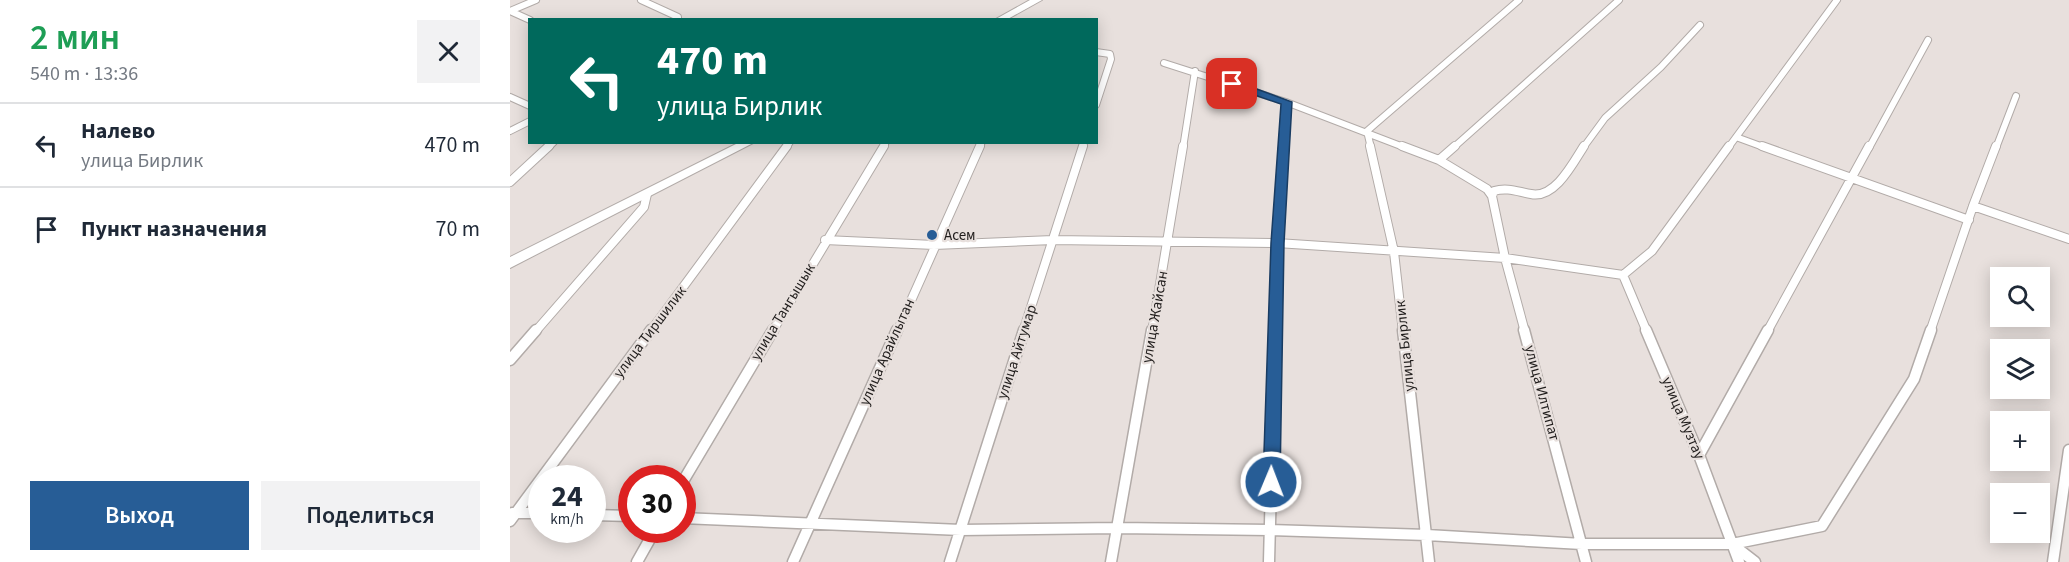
<!DOCTYPE html>
<html lang="ru">
<head>
<meta charset="utf-8">
<style>
  :root { --surface:#fff; --page:#f2f2f3; --text:#1f2937; --muted:#747a83; --line:#e0e1e3; --accent:#275d96 }
  body { margin:0; font-family:"Source Sans 3",sans-serif; background:var(--page); color:var(--text); height:100vh; display:flex; flex-direction:column; font-size:22px; white-space:nowrap }
  * { box-sizing:border-box; margin:0 }
  p { font-size:20px; color:var(--muted) }
  .icon { flex:none; width:33px; height:33px; fill:none; stroke:currentColor; stroke-width:2; stroke-linecap:round; stroke-linejoin:round }
  .map { position:relative; flex:1; overflow:hidden }
  .sheet { display:flex; flex-direction:column; background:var(--surface); width:510px }
  .sheet>* { flex:none }
  .top-card { position:absolute; left:18px; top:18px; width:570px; height:126px; border-radius:0px; box-shadow:0 3px 15px #0003; background:#00695c; color:#fff; overflow:hidden }
  .buttons { position:absolute; left:1480px; top:267px; display:grid; gap:12px }
  .buttons a { display:grid; place-items:center; width:60px; height:60px; border-radius:0px; background:var(--surface); box-shadow:0 3px 15px #0003; font-size:30px }
  .speed { position:absolute; left:18px; top:465px; display:flex; gap:12px; font-size:30px; font-weight:700; text-align:center }
  .speed>* { display:grid; place-content:center; width:78px; height:78px; border-radius:50%; background:var(--surface); box-shadow:0 3px 15px #0003; line-height:1 }
  .speed small { font-size:15px; font-weight:400 }
  .speed .limit { border:9px solid #d22; background:#fff; color:#111 }
  .pin { position:absolute; display:grid; place-items:center; width:51px; height:51px; color:#fff; margin:-26px; border-radius:12px; box-shadow:0 3px 9px #0006 }
  .me { position:absolute; width:66px; margin:-33px; rotate:1deg; stroke-linejoin:round; filter:drop-shadow(0 0 4px #0008) }
  .turn { display:flex; align-items:center; gap:21px; height:126px; padding:0 30px; font-size:27px }
  .turn .icon { width:78px; height:78px; stroke-width:2.5 }
  .turn b { display:block; font-size:42px; line-height:51px }
  .round { display:grid; place-items:center; flex:none; width:63px; height:63px; border-radius:0px; background:var(--page) }
  .overview { display:flex; align-items:center; justify-content:space-between; height:102px; padding:0 30px }
  h1 { font-size:36px; font-weight:600; line-height:45px; color:#1e9e55 }
  .cta { display:flex; gap:12px; margin-top:auto; padding:12px 30px }
  .cta a { flex:1; height:69px; border-radius:0px; background:var(--accent); color:#fff; font-size:24px; font-weight:600; line-height:69px; text-align:center }
  .cta a+a { background:var(--page); color:var(--text) }
  ul { padding:0; list-style:none }
  li { display:flex; align-items:center; gap:18px; height:84px; padding:0 30px; border-top:2px solid var(--line) }
  li div { flex:1 }
  li b { display:block; font-size:22px }
  li em { font-style:normal }
  main { display:flex; flex:1; min-height:0 }
  .map>svg:first-child { display:block }
  .lines { fill:none; stroke-linecap:round; stroke-linejoin:round }
  .minor-far2-casing { stroke:#b2aba8; stroke-width:8 }
  .minor-far1-casing { stroke:#b2aba8; stroke-width:10 }
  .minor-casing { stroke:#b2aba8; stroke-width:13 }
  .trunk-casing { stroke:#b2aba8; stroke-width:2 }
  .minor-far2 { stroke:#fff; stroke-width:6 }
  .minor-far1 { stroke:#fff; stroke-width:8 }
  .minor { stroke:#fff; stroke-width:10 }
  .trunk { fill:#fff; fill-rule:evenodd }
  .route { fill:#275d96; stroke:#193c62; stroke-width:1.5 }
  .poi-dot { fill:#275d96; stroke:#e8e0dd; stroke-width:2 }
  .labels { text-anchor:middle; dominant-baseline:central; stroke-width:4.5; stroke-linejoin:round; paint-order:stroke }
  .poi-label { font-size:15px; fill:#201d1c; stroke:#e8e0dd; text-anchor:start }
  .street-label { font-size:15px; fill:#201d1c; stroke:#e8e0dd }
</style>
</head>
<body>
<main>
<section class="sheet">
<div class="overview"><div><h1>2 мин</h1><p>540 m · 13:36</p></div><a class="round"><svg class="icon" aria-label="close" viewBox="0 0 24 24"><path d="M6 6l12 12M18 6L6 18"/></svg></a></div>
<ul>
<li><svg class="icon" aria-label="left" viewBox="0 0 24 24"><path d="M17 20v-9H6M10 6l-5 5 5 5"/></svg><div><b>Налево</b><p>улица Бирлик</p></div><em>470 m</em></li>
<li><svg class="icon" aria-label="arrive" viewBox="0 0 24 24"><path d="M6 21V4h12l-3 4 3 4H6"/></svg><div><b>Пункт назначения</b></div><em>70 m</em></li>
</ul>
<div class="cta"><a>Выход</a><a>Поделиться</a></div>
</section>
<div class="map">
<svg width="1559" height="562" viewBox="0 0 1559 562">
  <rect width="100%" height="100%" fill="#e8e0dd"/>
  <g class="lines">
    <defs>
      <path id="minor-far2" d="M131,0L168,17V20
        M0,11L26,0
        M0,11L20,20
        M586,52L600,54L601,59L586,105
        M654,63L776,102L896,148
        M0,97L20,106
        M0,131L20,121
        M1226,137L1256,148
        M38,148L44,142
        M276,148L280,142
        M373,148L376,142
        M469,148L472,142
        M572,148L574,142
        M673,148L685,71
        M773,148L776,102
        M861,148L857,131L1009,0
        M943,148L1109,0
        M1073,148L1095,118L1151,67L1190,25
        M1218,148L1327,0
        M1359,148L1418,40
        M1486,148L1506,96"/>
      <path id="minor-far1" d="M860,146L884,252L893,332
        M892,146L929,160
        M945,146L929,160L977,189L982,196L995,258L1015,332
        M1252,146L1459,220
        M0,182L39,146
        M982,196L984,191C998,187 1008,192 1021,194C1045,199 1063,163 1074,146
        M1463,206L1559,239
        M315,240L424,245L543,240L767,243L995,258L1113,275L1142,251L1219,146
        M1113,275L1137,332
        M25,332L134,207L137,194
        M140,332L277,146
        M262,332L374,146
        M387,332L470,146
        M513,332L573,146
        M642,332L673,146
        M765,332L773,146
        M1257,332L1359,146
        M1420,332L1463,206L1486,146"/>
      <path id="minor" d="M893,330L919,562
        M1014,330L1076,562
        M1136,330L1189,455L1229,562
        M0,360L26,330
        M1189,455L1258,330
        M172,483L263,330
        M2,513H32
        M82,515L122,516
        M172,518L451,530L608,528L760,530L917,535L1072,544H1222L1312,526L1404,379L1421,330
        M0,521L141,330
        M1223,545L1245,562
        M127,562L145,530
        M283,562L387,330
        M440,562L514,330
        M601,562L642,330
        M759,562L765,330
        M1543,562L1559,450"/>
      <path id="trunk" d="M520,0H532L496,20H484Z
        M230,142H245L0,268V257Z"/>
    </defs>
    <use href="#minor-far2" class="minor-far2-casing"/>
    <use href="#minor-far1" class="minor-far1-casing"/>
    <use href="#minor" class="minor-casing"/>
    <use href="#trunk" class="trunk-casing"/>
    <use href="#minor-far2" class="minor-far2"/>
    <use href="#minor-far1" class="minor-far1"/>
    <use href="#minor" class="minor"/>
    <use href="#trunk" class="trunk"/>
  </g>
  <path class="route" d="M718,81H725L782,102L774,243L770,482L767,487L761,489L755,487L753,482L761,243L771,104L718,86Z"/>
  <circle class="poi-dot" cx="422" cy="235" r="6"/>
  <g class="labels">
    <g class="poi-label">
      <text x="434" y="235">Асем</text>
    </g>
    <g class="street-label">
      <text transform="translate(273 312) rotate(-59)">улица Тангышык</text>
      <text transform="translate(645 317) rotate(-80)">улица Жайсан</text>
      <text transform="translate(140 332) rotate(-53)">улица Тиршилик</text>
      <text transform="translate(895 346) rotate(-96)">улица Бирлик</text>
      <text transform="translate(377 352) rotate(-66)">улица Арайлытан</text>
      <text transform="translate(507 352) rotate(-72)">улица Айтумар</text>
      <text transform="translate(1032 393) rotate(75)">улица Илтипат</text>
      <text transform="translate(1173 418) rotate(67)">улица Музтау</text>
    </g>
  </g>
</svg>
<div class="buttons">
<a><svg class="icon" aria-label="search" viewBox="0 0 24 24"><circle cx="10" cy="10" r="6"/><path d="M15 15l6 6"/></svg></a>
<a><svg class="icon" aria-label="layers" viewBox="0 0 24 24"><path d="M12 4l9 5-9 5-9-5zM3 14l9 5 9-5"/></svg></a>
<a>+</a>
<a>−</a>
</div>
<div class="speed"><div>24<small>km/h</small></div><div class="limit">30</div></div>
<div class="pin" style="left:722px;top:84px;background:#d93025"><svg class="icon" aria-label="arrive" viewBox="0 0 24 24"><path d="M6 21V4h12l-3 4 3 4H6"/></svg></div>
<svg class="me" style="left:761px;top:482px" viewBox="-20 -20 40 40"><circle r="17" fill="#275d96" stroke="#fff" stroke-width="3"/><path d="M0-11L8 9 0 5-8 9z" fill="#fff"/></svg>
<div class="top-card">
<div class="turn"><svg class="icon" aria-label="left" viewBox="0 0 24 24"><path d="M17 20v-9H6M10 6l-5 5 5 5"/></svg><div><b>470 m</b>улица Бирлик</div></div>
</div>
</div>
</main>
</body>
</html>
